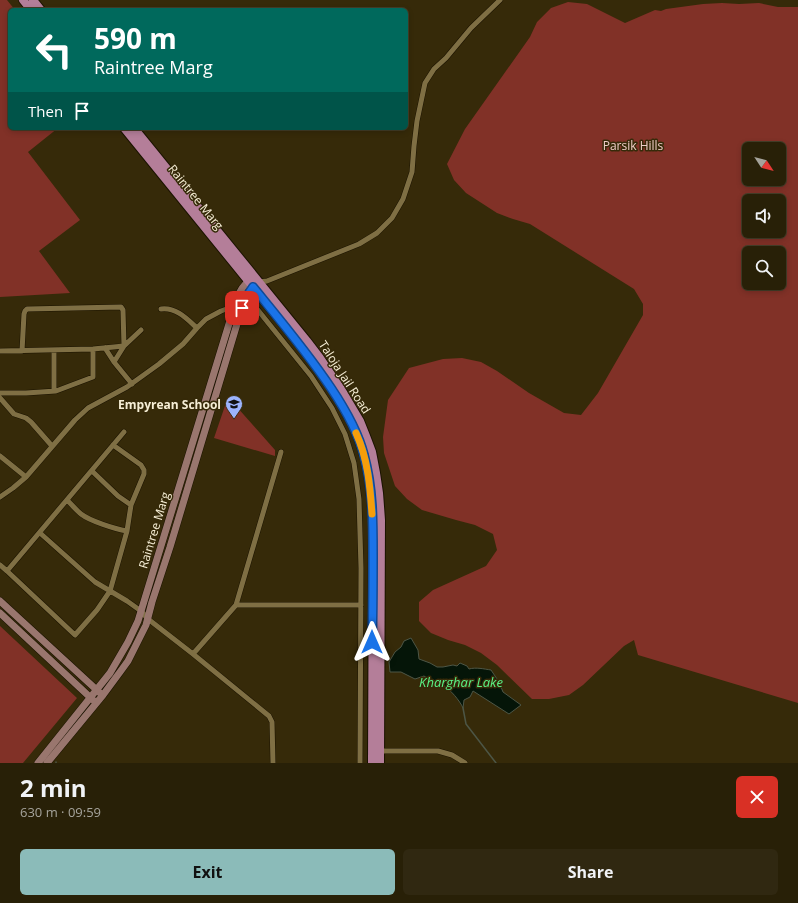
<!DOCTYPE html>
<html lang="en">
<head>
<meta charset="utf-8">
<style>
  :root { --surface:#282007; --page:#302811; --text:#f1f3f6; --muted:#a5a39b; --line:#443e28; --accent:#8bbbb9 }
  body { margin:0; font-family:"Open Sans",sans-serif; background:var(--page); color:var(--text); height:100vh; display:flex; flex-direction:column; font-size:15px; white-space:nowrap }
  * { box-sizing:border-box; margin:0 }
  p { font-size:13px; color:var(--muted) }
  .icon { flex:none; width:22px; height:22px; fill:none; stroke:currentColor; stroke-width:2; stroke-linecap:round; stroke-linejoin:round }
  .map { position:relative; height:763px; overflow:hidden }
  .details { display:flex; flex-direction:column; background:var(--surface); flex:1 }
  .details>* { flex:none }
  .guide { position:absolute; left:8px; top:8px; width:400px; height:122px; border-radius:6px; box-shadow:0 2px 6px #0003,0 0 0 1px var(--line); background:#00695c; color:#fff; overflow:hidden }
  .needle { width:26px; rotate:126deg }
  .fabs { position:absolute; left:742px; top:142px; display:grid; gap:8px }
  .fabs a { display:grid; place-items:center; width:44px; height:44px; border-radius:6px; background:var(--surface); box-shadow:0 2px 6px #0003,0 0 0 1px var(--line); font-size:20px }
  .pin { position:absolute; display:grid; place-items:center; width:34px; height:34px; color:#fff; margin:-17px; border-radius:8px; box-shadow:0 2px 6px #0006 }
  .me { position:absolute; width:44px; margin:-22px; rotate:0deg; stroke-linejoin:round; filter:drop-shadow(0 0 3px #0008) }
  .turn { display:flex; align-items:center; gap:14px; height:84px; padding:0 20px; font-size:18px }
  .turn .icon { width:52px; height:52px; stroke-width:2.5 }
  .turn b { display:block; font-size:28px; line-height:34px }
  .then { display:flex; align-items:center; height:38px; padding:0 20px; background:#0003; gap:8px; font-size:15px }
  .round { display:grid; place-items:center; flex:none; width:42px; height:42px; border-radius:6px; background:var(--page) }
  .summary { display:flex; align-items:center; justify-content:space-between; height:68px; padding:0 20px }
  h1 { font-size:24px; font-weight:700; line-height:30px }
  .cta { display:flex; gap:8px; margin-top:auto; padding:8px 20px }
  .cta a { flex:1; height:46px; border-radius:6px; background:var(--accent); color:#111; font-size:16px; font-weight:700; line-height:46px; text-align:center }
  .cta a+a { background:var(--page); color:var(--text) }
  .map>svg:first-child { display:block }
  .green { fill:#813127; fill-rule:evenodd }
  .water { fill:#051508; stroke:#4d5646 }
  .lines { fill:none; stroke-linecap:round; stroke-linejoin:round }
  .stream { stroke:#4d5646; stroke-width:1.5 }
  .street-casing { stroke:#1b1300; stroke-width:6 }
  .secondary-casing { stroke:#1b1300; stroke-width:8 }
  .primary-casing { stroke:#1b1300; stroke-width:10 }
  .street { stroke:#7f6f44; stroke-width:5 }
  .secondary { stroke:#99766e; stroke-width:7 }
  .primary { stroke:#b47e99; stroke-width:8 }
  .route-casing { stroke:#114b97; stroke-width:10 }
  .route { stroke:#1a73e8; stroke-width:7 }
  .slow { stroke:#f59e0b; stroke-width:7 }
  .labels { text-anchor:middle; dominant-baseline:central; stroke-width:3; stroke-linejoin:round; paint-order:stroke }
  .park-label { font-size:12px; fill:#efcdc7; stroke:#362a09 }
  .street-label { font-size:12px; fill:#f6eed6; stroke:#362a09 }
  .poi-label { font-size:12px; font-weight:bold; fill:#f6eed6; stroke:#362a09; text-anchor:end }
  .water-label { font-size:13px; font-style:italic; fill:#59f486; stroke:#362a09 }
</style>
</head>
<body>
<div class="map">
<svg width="798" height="763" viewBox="0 0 798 763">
  <rect width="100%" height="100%" fill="#362a09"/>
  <path class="green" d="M0,0H7L15,10H10V128H58L28,152L80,220L39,251L70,293L0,297Z
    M568,2L587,4L625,23L655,10L661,11L666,9L703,4L722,3L739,4L759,3L778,7H798V703L638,655L634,640L624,646L583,685L569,695L549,699H532L497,665L481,653L465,645L448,640L431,633L419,621V602L433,590L486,566L497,550L493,534L475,525L456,520L422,510L407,499L395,486L384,453L383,437L388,400L409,368L443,359L462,358L481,362L497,371L529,393L564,413L581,415L598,393L643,315V304L634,289L530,224L513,219L497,213L466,193L454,180L447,164L465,129L530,37L537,22L551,8ZM749,149H779V179H749ZM749,201H779V231H749ZM749,253H779V283H749Z
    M228,397L275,450V456L214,438Z
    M0,626L77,698L23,763H0Z"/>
  <path class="water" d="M411,638L418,650L419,659L430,663L437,667H443L453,665L457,666L460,663L467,666L469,669C476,667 484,669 491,670L499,682L503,692L521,705L509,714L473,691L470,697L464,700L463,708C460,701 450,689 443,685C440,684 438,683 437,681H432L424,676L415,679L401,672H390L389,662L395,652L401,647L404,641Z"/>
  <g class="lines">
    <path class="stream" d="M463,708L466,724L496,763
      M56,762V763"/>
    <defs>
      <path id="street" d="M259,282L267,281L359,244L377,233L392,218L403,199L412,172L414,146L417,121L425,83L434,69L446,58L471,28L500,0
        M241,289L311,376L332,408L345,434L354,463L359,499L361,568L360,763
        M161,309C176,307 187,319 197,328
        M105,348L114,362L132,384
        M0,351L93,349L124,346
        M22,351L24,314L25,311L27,309L121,307L123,310L124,346
        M114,362L124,346L141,330
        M54,391V350
        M0,393H26L56,391L93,377V349
        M0,398L14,414L26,418L31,422L52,446
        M0,456L26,477
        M92,471L118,496L131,505
        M0,497L13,488L26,477L75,420L88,408L127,387L159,364L183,344L197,328L206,319L221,311L232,307L234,306L242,308
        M67,500C72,505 76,510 81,514C90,521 115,529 127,531
        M40,533L95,582L127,601L141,611L148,619L193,654L269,716L272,722L273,763
        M0,565L7,571L75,635L97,610L110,591L127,531L131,505L144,474V470L141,465L113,445
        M7,571L124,432
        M236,605H361
        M193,654L236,605L281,452
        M379,751H438L452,755L465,763"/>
      <path id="secondary" d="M0,601L100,693
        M0,613L93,700
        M38,763L110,673L128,642L138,621L236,301C239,291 244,284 253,277
        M47,763L103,695L120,672L128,661L146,625L152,602L170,547L243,304C246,295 251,289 257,283"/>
      <path id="primary" d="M23,0L31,10
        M33,0L41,10
        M124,128C170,185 216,241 262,298C286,328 311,357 332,389C342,405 353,422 359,440C369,466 371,493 373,521L372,763
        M134,128L307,341L320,358L341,389L360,421L366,436L372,452L376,473L379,493L381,520L380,763"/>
    </defs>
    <use href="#street" class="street-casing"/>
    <use href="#secondary" class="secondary-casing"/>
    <use href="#primary" class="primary-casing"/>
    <use href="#street" class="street"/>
    <use href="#secondary" class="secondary"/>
    <use href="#primary" class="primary"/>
  </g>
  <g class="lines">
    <defs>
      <path id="route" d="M242,308L245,299L253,287C280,320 307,352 331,388C345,409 358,431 364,455C373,488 373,521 373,555C373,584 373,613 372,642"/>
    </defs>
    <use href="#route" class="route-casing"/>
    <use href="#route" class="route"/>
    <path class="slow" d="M356,433C368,459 370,486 372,514"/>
  </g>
  <defs>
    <symbol id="school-pin" viewBox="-11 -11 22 30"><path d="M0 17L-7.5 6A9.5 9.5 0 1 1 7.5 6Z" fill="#9cb4fd" stroke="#362a09"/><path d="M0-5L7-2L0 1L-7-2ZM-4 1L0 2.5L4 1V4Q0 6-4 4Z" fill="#111"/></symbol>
  </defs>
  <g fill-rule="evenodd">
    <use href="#school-pin" x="224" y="394" width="20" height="27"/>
  </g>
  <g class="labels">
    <g class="park-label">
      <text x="633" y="145">Parsik Hills</text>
    </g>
    <g class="street-label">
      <text transform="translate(196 197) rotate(51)">Raintree Marg</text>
      <text transform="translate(345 377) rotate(57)">Taloja Jail Road</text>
      <text transform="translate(154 530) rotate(-73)">Raintree Marg</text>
    </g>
    <g class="poi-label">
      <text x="221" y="404">Empyrean School</text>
    </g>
    <g class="water-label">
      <text x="461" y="682">Kharghar Lake</text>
    </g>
  </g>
</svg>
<div class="fabs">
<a><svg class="needle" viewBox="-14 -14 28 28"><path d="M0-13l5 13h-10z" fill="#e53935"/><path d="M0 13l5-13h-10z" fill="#a5a39b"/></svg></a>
<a><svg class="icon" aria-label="sound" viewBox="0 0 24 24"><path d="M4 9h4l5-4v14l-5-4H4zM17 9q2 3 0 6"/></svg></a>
<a><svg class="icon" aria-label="search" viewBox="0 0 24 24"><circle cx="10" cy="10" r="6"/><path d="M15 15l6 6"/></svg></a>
</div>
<div class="pin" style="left:242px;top:308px;background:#d93025"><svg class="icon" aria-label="arrive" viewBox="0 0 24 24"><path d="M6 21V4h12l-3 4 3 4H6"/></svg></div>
<svg class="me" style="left:372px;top:642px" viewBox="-20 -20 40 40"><path d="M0-17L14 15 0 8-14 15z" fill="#1a73e8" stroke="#fff" stroke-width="4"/></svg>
<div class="guide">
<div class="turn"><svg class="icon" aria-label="left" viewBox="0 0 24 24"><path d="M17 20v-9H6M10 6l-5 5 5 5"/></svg><div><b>590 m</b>Raintree Marg</div></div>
<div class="then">Then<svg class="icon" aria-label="arrive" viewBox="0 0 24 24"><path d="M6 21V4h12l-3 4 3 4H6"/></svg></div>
</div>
</div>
<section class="details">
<div class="summary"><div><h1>2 min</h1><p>630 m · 09:59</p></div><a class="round" style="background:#d93025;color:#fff"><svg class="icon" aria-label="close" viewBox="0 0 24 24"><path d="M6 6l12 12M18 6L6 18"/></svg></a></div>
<div class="cta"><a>Exit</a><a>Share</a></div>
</section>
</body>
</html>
